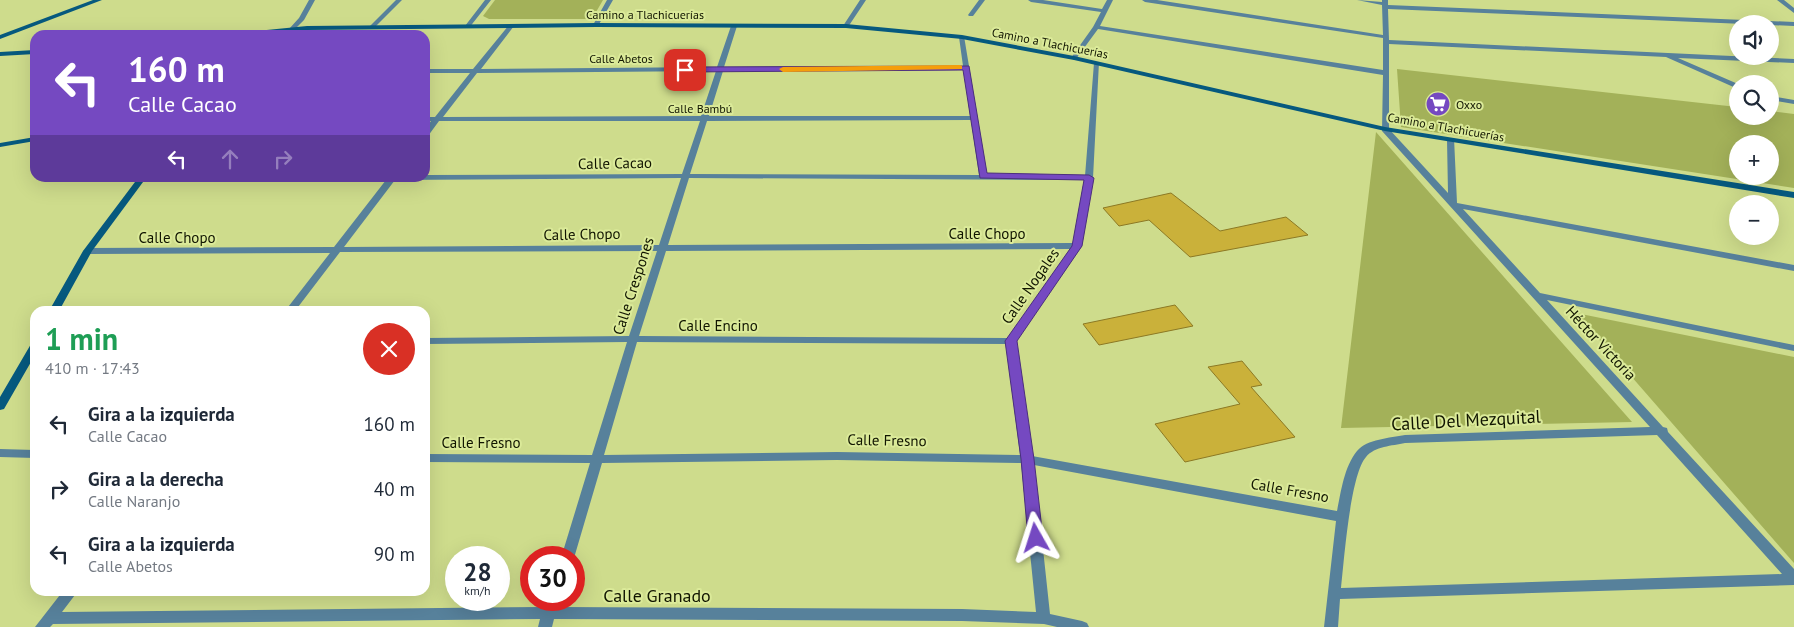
<!DOCTYPE html>
<html lang="es">
<head>
<meta charset="utf-8">
<style>
  :root { --surface:#fff; --page:#f2f2f3; --text:#1f2937; --muted:#747a83 }
  body { margin:0; font-family:"PT Sans",sans-serif; background:var(--page); color:var(--text); height:100vh; display:flex; flex-direction:column; font-size:19px; white-space:nowrap }
  * { box-sizing:border-box; margin:0 }
  p { font-size:16px; color:var(--muted) }
  .icon { flex:none; width:28px; height:28px; fill:none; stroke:currentColor; stroke-width:2; stroke-linecap:round; stroke-linejoin:round }
  .map { position:relative; flex:1; overflow:hidden }
  .side { position:absolute; left:30px; top:306px; width:400px; height:290px; display:flex; flex-direction:column; background:var(--surface); border-radius:15px; box-shadow:0 5px 20px #0002 }
  .side>* { flex:none }
  .guide { position:absolute; left:30px; top:30px; width:400px; height:152px; border-radius:15px; box-shadow:0 5px 20px #0002; background:#7549c1; color:#fff; overflow:hidden }
  .buttons { position:absolute; left:1729px; top:15px; display:grid; gap:10px }
  .buttons a { display:grid; place-items:center; width:50px; height:50px; border-radius:50%; background:var(--surface); box-shadow:0 5px 20px #0002; font-size:25px }
  .speed { position:absolute; left:445px; top:546px; display:flex; gap:10px; font-size:25px; font-weight:700; text-align:center }
  .speed>* { display:grid; place-content:center; width:65px; height:65px; border-radius:50%; background:var(--surface); box-shadow:0 5px 20px #0002; line-height:1 }
  .speed small { font-size:12px; font-weight:400 }
  .speed .limit { border:8px solid #d22; background:#fff; color:#111 }
  .pin { position:absolute; display:grid; place-items:center; width:42px; height:42px; color:#fff; margin:-21px; border-radius:10px; box-shadow:0 2px 8px #0006 }
  .me { position:absolute; width:55px; margin:-28px; rotate:354deg; stroke-linejoin:round; filter:drop-shadow(0 0 4px #0008) }
  .turn { display:flex; align-items:center; gap:18px; height:105px; padding:0 15px; font-size:22px }
  .turn .icon { width:65px; height:65px; stroke-width:2.5 }
  .turn b { display:block; font-size:35px; line-height:42px }
  .lanes { display:flex; align-items:center; height:48px; padding:0 15px; background:#0003; justify-content:center; gap:25px; direction:ltr }
  .lanes .off { opacity:.35 }
  .round { display:grid; place-items:center; flex:none; width:52px; height:52px; border-radius:26px; background:var(--page) }
  .head { display:flex; align-items:center; justify-content:space-between; height:85px; padding:0 15px }
  h1 { font-size:30px; font-weight:700; line-height:38px; color:#1e9e55 }
  ul { padding:0; list-style:none }
  li { display:flex; align-items:center; gap:15px; height:65px; padding:0 15px }
  li div { flex:1 }
  li b { display:block; font-size:19px }
  li em { font-style:normal }
  .map>svg:first-child { display:block }
  .green { fill:#a3b159; fill-rule:evenodd }
  .building { fill:#cab13a; stroke:#8c7924 }
  .lines { fill:none; stroke-linecap:round; stroke-linejoin:round }
  .street { fill:#57819b; fill-rule:evenodd }
  .secondary { fill:#06597e; fill-rule:evenodd }
  .route { fill:#7549c1; stroke:#4c2f7d }
  .slow { fill:#f59e0b }
  .labels { text-anchor:middle; dominant-baseline:central; stroke-width:4; stroke-linejoin:round; paint-order:stroke }
  .far-street-label { font-size:12px; fill:#111500; stroke:#dbea99 }
  .far-poi-label { font-size:12px; fill:#111500; stroke:#dbea99; text-anchor:start }
  .street-label { font-size:15px; fill:#111500; stroke:#dbea99 }
  .near-street-label { font-size:18px; fill:#111500; stroke:#dbea99 }
</style>
</head>
<body>
<div class="map">
<svg width="1794" height="627" viewBox="0 0 1794 627">
  <rect width="100%" height="100%" fill="#cedc8c"/>
  <path class="green" d="M495,0H603L592,19H489L483,16Z
    M1397,69L1737,107L1738,116H1770V111L1794,114V188L1401,127ZM1738,144H1770V176H1738Z
    M1376,132L1632,422L1341,428Z
    M1576,313L1794,357V563Z"/>
  <path class="building" d="M1171,193L1220,231L1286,217L1308,235L1190,257L1149,220L1119,226L1103,208Z
    M1175,305L1193,326L1099,345L1083,324Z
    M1242,361L1262,385L1251,387L1295,437L1185,462L1155,424L1240,404L1208,367Z"/>
  <g class="lines">
    <path class="street" d="M309,0H315L304,20L293,31H289V29L299,18Z
      M396,0H402L374,28H370V26Z
      M485,0H491L469,28H465V26Z
      M607,0H613L598,26H594L593,25Z
      M860,0H866L848,27H844L843,26Z
      M979,0H985L973,16H969L968,15Z
      M1028,0H1043L1102,9L1107,0H1113L1100,26L1383,70V38L1145,2L1142,0H1157L1383,35L1382,5L1357,0L1382,2V0H1388V5L1794,22V26L1388,9L1389,40L1794,59V63L1678,58L1738,84V89L1666,57L1389,44V129L1448,193L1447,140L1451,138H1454L1457,203L1794,265V271L1463,209L1540,293L1794,345V351L1547,300L1663,427L1667,428L1668,432L1794,569V585L1340,599L1338,627H1324L1336,521L1034,465L1050,614L1082,621L1087,623L1089,627H1057L1044,624L962,621L554,619L552,627H538L540,619L53,624L50,627H35L63,591H78L62,612L544,607L546,600H560L558,607L962,609L1036,612L1021,463L837,460L602,463L574,558H561L590,463L425,462V454L592,455L627,342L425,344V338L629,336L657,251L340,252L295,311H285L330,253L88,254L83,251L88,248L334,247L386,180L141,181H138V178H425V175L682,174L700,121H439L428,136H425V129L431,121H425V117H435L470,73H425V69H473L509,25L511,24L514,26L481,69L717,67L731,26L734,24L737,26L724,67L963,66L959,37L964,36L987,175L1085,176L1094,63L1099,62L1093,178L1082,246L1016,341L1032,456L1337,511C1341,492 1344,467 1357,451C1367,439 1390,438 1405,435L1650,427L1382,131L1383,75L1098,29L1076,59L1074,60L1071,58L1093,27L1101,12L1031,2ZM964,70L970,116H709L723,71ZM716,71L701,116L443,117L477,73ZM971,120L979,175L690,174L707,121ZM681,178L659,245L344,247L395,180ZM689,178L1084,180L1073,243L668,245ZM1070,249L1008,338L639,336L666,251ZM637,342L1006,344L1020,455L837,452L604,455ZM1657,435L1782,574L1341,588C1344,562 1350,475 1366,457C1375,446 1392,446 1405,443Z
      M1777,0H1784L1794,8V13Z
      M1770,96L1794,100V104L1770,100Z
      M0,449L35,450V458L0,457Z"/>
    <path class="secondary" d="M93,0H102L0,39V35Z
      M596,23L846,24L962,35L1074,56L1385,127L1794,192V198L1385,131L1074,60L962,39L846,28L596,27L307,30L255,35H233L236,33L307,26Z
      M35,50V54L0,56V52Z
      M35,137V141L0,147V143Z
      M138,178H146L92,251L59,311H49L83,251Z
      M35,343V355L4,409L0,410V397L31,344Z"/>
  </g>
  <path class="route" d="M969,66L987,173L1089,175L1094,178L1082,246L1017,341L1034,459L1043,538L1041,543L1036,544L1030,543L1028,538L1021,459L1005,341L1072,246L1084,180L980,178L963,70L685,72L681,70L685,67Z"/>
  <path class="slow" d="M960,65L962,66V69L783,72L779,69L783,67Z"/>
  <defs>
    <symbol id="supermarket-disc" viewBox="-11 -11 22 22"><circle r="9.5" fill="#7549c1" stroke="#dbea99"/><path d="M-6-5.5h2.5l.6 2H6L4.5 2H-2.5L-4.4-4H-6ZM-1.5 3.2a1.3 1.3 0 1 0 .1 0ZM3 3.2a1.3 1.3 0 1 0 .1 0Z" fill="#fff"/></symbol>
  </defs>
  <g fill-rule="evenodd">
    <use href="#supermarket-disc" x="1424" y="90" width="28" height="28"/>
  </g>
  <g class="labels">
    <g class="far-street-label">
      <text x="645" y="14">Camino a Tlachicuerías</text>
      <text transform="translate(1050 43) rotate(11)">Camino a Tlachicuerías</text>
      <text x="621" y="58">Calle Abetos</text>
      <text x="700" y="108">Calle Bambú</text>
      <text transform="translate(1446 127) rotate(10)">Camino a Tlachicuerías</text>
    </g>
    <g class="far-poi-label">
      <text x="1456" y="104">Oxxo</text>
    </g>
    <g class="street-label">
      <text transform="translate(615 163) rotate(-1)">Calle Cacao</text>
      <text x="987" y="233">Calle Chopo</text>
      <text transform="translate(582 234) rotate(-1)">Calle Chopo</text>
      <text x="177" y="237">Calle Chopo</text>
      <text transform="translate(633 286) rotate(-72)">Calle Crespones</text>
      <text transform="translate(1030 286) rotate(-55)">Calle Nogales</text>
      <text x="718" y="325">Calle Encino</text>
      <text transform="translate(1601 343) rotate(47)">Héctor Victoria</text>
      <text transform="translate(887 440) rotate(1)">Calle Fresno</text>
      <text x="481" y="442">Calle Fresno</text>
      <text transform="translate(1290 490) rotate(10)">Calle Fresno</text>
    </g>
    <g class="near-street-label">
      <text transform="translate(1466 420) rotate(-3)">Calle Del Mezquital</text>
      <text x="657" y="595">Calle Granado</text>
    </g>
  </g>
</svg>
<div class="buttons">
<a><svg class="icon" aria-label="sound" viewBox="0 0 24 24"><path d="M4 9h4l5-4v14l-5-4H4zM17 9q2 3 0 6"/></svg></a>
<a><svg class="icon" aria-label="search" viewBox="0 0 24 24"><circle cx="10" cy="10" r="6"/><path d="M15 15l6 6"/></svg></a>
<a>+</a>
<a>−</a>
</div>
<div class="speed"><div>28<small>km/h</small></div><div class="limit">30</div></div>
<div class="pin" style="left:685px;top:70px;background:#d93025"><svg class="icon" aria-label="arrive" viewBox="0 0 24 24"><path d="M6 21V4h12l-3 4 3 4H6"/></svg></div>
<svg class="me" style="left:1036px;top:538px" viewBox="-20 -20 40 40"><path d="M0-17L14 15 0 8-14 15z" fill="#7549c1" stroke="#fff" stroke-width="4"/></svg>
<div class="guide">
<div class="turn"><svg class="icon" aria-label="left" viewBox="0 0 24 24"><path d="M17 20v-9H6M10 6l-5 5 5 5"/></svg><div><b>160 m</b>Calle Cacao</div></div>
<div class="lanes"><svg class="icon" aria-label="left" viewBox="0 0 24 24"><path d="M17 20v-9H6M10 6l-5 5 5 5"/></svg><svg class="icon off" aria-label="ahead" viewBox="0 0 24 24"><path d="M12 20V5M6 11l6-6 6 6"/></svg><svg class="icon off" aria-label="right" viewBox="0 0 24 24"><path d="M7 20v-9h11M14 6l5 5-5 5"/></svg></div>
</div>
<section class="side">
<div class="head"><div><h1>1 min</h1><p>410 m · 17:43</p></div><a class="round" style="background:#d93025;color:#fff"><svg class="icon" aria-label="close" viewBox="0 0 24 24"><path d="M6 6l12 12M18 6L6 18"/></svg></a></div>
<ul>
<li><svg class="icon" aria-label="left" viewBox="0 0 24 24"><path d="M17 20v-9H6M10 6l-5 5 5 5"/></svg><div><b>Gira a la izquierda</b><p>Calle Cacao</p></div><em>160 m</em></li>
<li><svg class="icon" aria-label="right" viewBox="0 0 24 24"><path d="M7 20v-9h11M14 6l5 5-5 5"/></svg><div><b>Gira a la derecha</b><p>Calle Naranjo</p></div><em>40 m</em></li>
<li><svg class="icon" aria-label="left" viewBox="0 0 24 24"><path d="M17 20v-9H6M10 6l-5 5 5 5"/></svg><div><b>Gira a la izquierda</b><p>Calle Abetos</p></div><em>90 m</em></li>
</ul>
</section>
</div>
</body>
</html>
